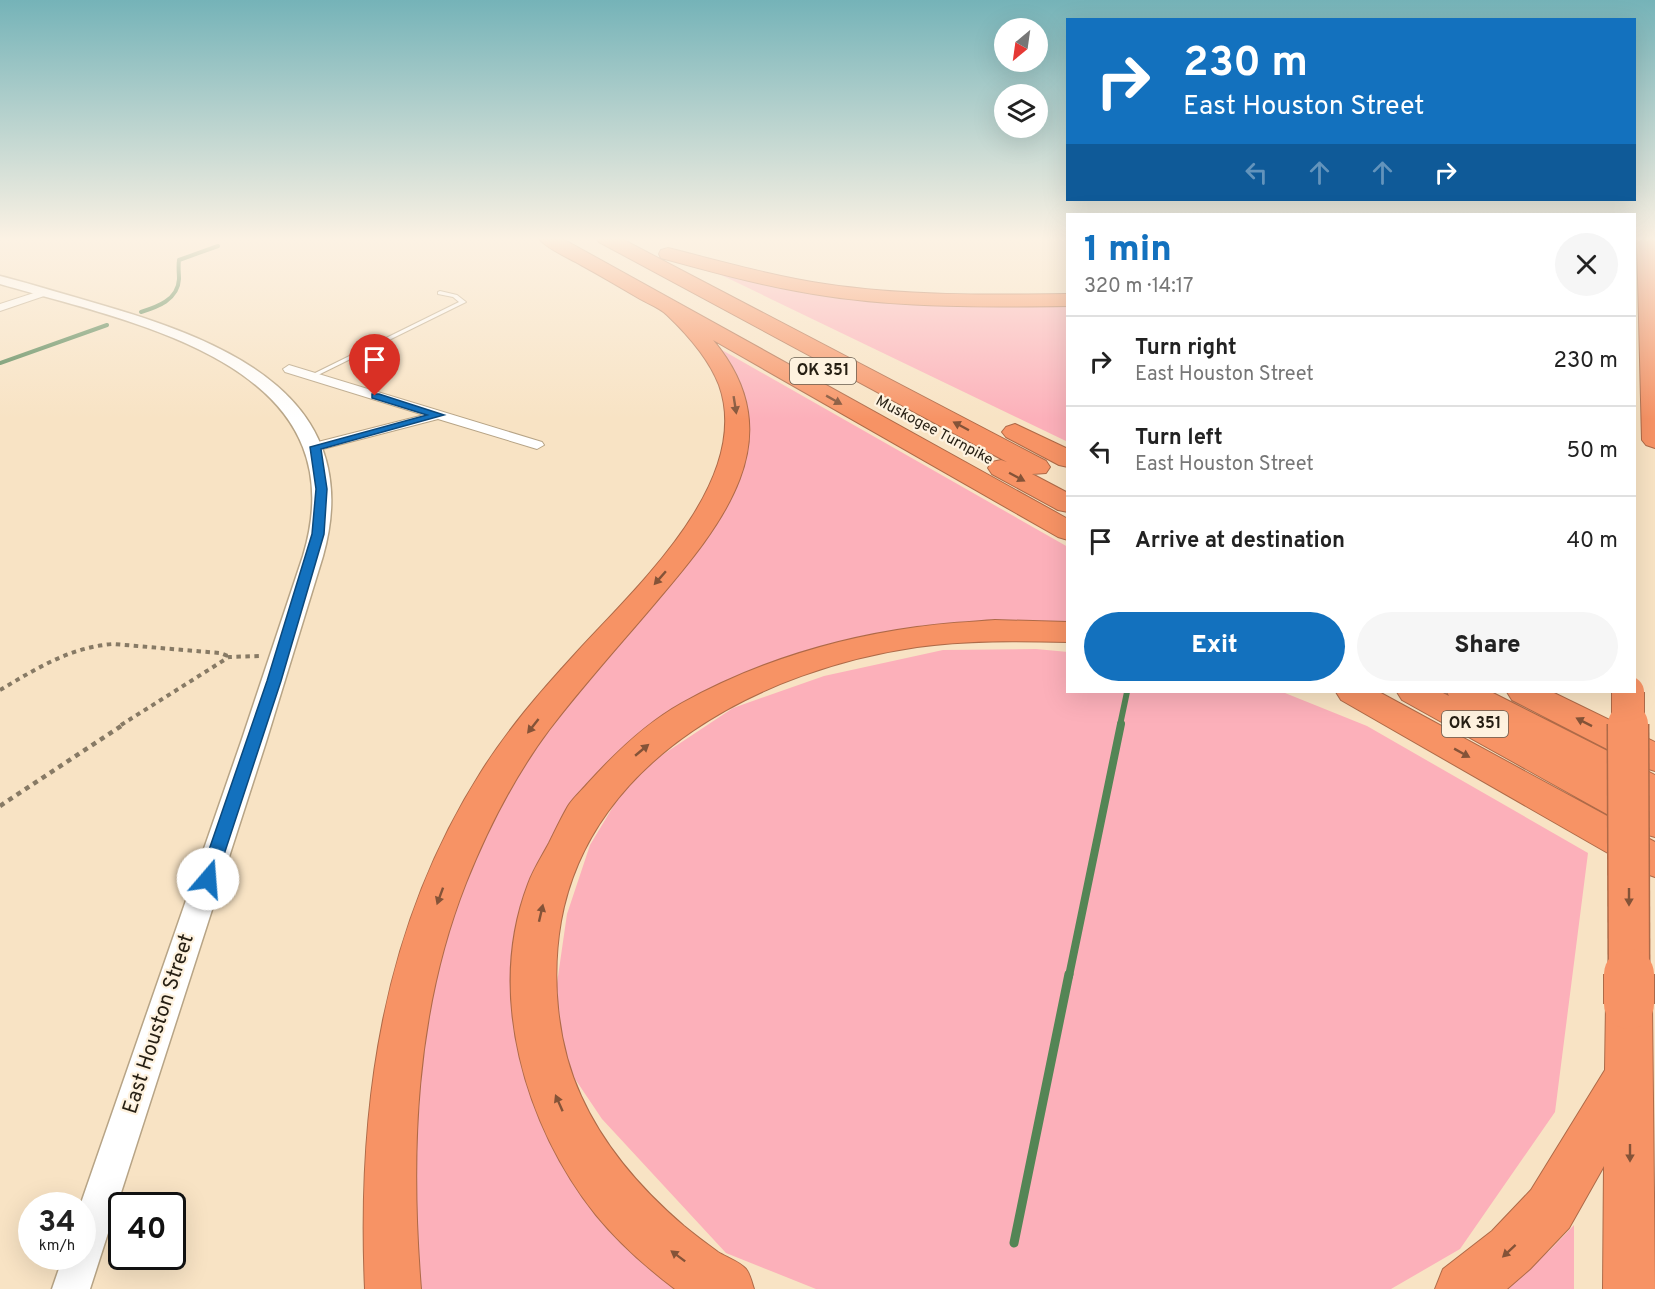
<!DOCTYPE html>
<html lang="en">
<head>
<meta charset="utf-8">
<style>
  :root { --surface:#fff; --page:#f6f6f6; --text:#222; --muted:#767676; --line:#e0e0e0; --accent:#1371be }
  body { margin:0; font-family:Overpass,sans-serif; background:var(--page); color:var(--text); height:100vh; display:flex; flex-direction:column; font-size:22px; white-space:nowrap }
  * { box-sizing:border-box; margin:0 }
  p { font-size:20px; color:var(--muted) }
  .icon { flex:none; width:33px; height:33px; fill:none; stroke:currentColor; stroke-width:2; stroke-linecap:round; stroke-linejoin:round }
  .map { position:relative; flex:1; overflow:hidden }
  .details { position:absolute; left:1066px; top:213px; width:570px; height:480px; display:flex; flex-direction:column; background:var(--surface); border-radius:0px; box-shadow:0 6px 24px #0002 }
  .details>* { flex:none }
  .hud { position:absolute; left:1066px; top:18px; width:570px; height:183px; border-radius:0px; box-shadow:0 6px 24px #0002; background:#1371be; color:#fff; overflow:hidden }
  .needle { width:39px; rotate:209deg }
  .fabs { position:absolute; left:994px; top:18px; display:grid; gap:12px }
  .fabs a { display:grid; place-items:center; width:54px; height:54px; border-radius:50%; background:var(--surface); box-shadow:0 6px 24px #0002; font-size:30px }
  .speed { position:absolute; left:18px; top:1192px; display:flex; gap:12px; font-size:30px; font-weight:700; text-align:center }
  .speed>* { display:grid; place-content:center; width:78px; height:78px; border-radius:50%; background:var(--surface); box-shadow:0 6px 24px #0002; line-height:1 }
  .speed small { font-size:15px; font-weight:400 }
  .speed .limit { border:3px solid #111; border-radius:9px; background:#fff; color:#111 }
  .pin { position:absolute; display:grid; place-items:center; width:51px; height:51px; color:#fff; margin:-62px -26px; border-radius:50% 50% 50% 0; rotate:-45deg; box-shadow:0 0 6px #0007 }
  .pin .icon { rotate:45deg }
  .me { position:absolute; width:66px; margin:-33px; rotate:18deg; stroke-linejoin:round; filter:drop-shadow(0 0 4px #0008) }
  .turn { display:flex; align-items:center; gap:21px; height:126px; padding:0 18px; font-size:27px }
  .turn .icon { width:78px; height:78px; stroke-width:2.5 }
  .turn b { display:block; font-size:42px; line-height:51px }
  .lanes { display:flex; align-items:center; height:57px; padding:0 18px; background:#0003; justify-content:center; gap:30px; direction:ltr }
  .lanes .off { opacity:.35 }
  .round { display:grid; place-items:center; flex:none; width:63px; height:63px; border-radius:32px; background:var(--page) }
  .headline { display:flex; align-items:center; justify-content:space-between; height:102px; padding:0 18px }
  h1 { font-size:36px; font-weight:800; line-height:45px; color:var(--accent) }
  .button { display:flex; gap:12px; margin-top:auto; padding:12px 18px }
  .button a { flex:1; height:69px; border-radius:36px; background:var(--accent); color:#fff; font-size:24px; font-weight:800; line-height:69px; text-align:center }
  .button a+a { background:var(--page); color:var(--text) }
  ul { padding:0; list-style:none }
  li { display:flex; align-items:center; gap:18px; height:90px; padding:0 18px; border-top:2px solid var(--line) }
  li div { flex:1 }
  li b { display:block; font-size:22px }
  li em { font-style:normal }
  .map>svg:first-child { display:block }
  .green { fill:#fcb0ba }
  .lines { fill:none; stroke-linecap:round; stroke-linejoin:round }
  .stream-far3 { stroke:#548555; stroke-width:4 }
  .stream-far2 { stroke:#548555; stroke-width:6 }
  .stream-far1 { stroke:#548555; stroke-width:8 }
  .stream { stroke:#548555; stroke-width:9 }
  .service-casing { stroke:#b7a486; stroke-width:2 }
  .minor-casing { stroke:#b7a486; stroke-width:2 }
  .tertiary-casing { stroke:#b7a486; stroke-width:3 }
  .motorway-casing { stroke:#ae6a48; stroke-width:2 }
  .path-far1 { stroke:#877a65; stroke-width:4; stroke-dasharray:4.5 4.5; stroke-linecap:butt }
  .path { stroke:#877a65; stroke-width:4.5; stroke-dasharray:5 5; stroke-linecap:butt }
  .service { fill:#fff; fill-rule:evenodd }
  .minor { fill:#fff; fill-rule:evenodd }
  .tertiary { fill:#fff; fill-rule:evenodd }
  .motorway { fill:#f79365; fill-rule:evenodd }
  .motorway-bridge-far2-casing { stroke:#ae6a48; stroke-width:34; stroke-linecap:butt }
  .motorway-bridge-far1-casing { stroke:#ae6a48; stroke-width:43; stroke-linecap:butt }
  .motorway-bridge-casing { stroke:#ae6a48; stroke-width:52; stroke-linecap:butt }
  .motorway-bridge-far2 { stroke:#f79365; stroke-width:32 }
  .motorway-bridge-far1 { stroke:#f79365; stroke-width:40 }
  .motorway-bridge { stroke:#f79365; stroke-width:50 }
  .oneway { fill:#845338 }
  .route { fill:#1371be; stroke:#0c497c; stroke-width:1.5 }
  .labels { text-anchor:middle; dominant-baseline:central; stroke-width:4.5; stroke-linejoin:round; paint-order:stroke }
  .far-street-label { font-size:15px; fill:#261f13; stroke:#fef2df }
  .shield { fill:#fef2df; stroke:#675e50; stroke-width:1.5 }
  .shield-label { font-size:16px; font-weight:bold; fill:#261f13 }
  .near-street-label { font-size:21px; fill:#261f13; stroke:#fef2df }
</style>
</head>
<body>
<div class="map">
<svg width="1655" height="1289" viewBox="0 0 1655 1289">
  <rect width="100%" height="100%" fill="#f8e3c4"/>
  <path class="green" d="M715,272L808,291L1068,303V442Z
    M722,350L1068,547V626H922L630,746L516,998L694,1289H413L414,1069L448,914L490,813L742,450L718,351Z
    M1036,649L1068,652V692L1285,693L1367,726L1588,853L1555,1112L1460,1249L1391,1289H816L726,1253L602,1119L567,1067L555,997L567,914L590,845L632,775L733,708L824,676L943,650Z
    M1574,1225V1289H1498L1549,1251Z"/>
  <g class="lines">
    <path class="stream-far3" d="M141,312C157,307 178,300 179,279C179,273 178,267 179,260L218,246
      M0,363L107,325"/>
    <path class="stream-far2" d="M1120,725L1127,692"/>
    <path class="stream-far1" d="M1069,976L1121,724"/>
    <path class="stream" d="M1014,1243L1069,974"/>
    <defs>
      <path id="service" d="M440,291L457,295L466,302L314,377L309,376L459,302L453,297L438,294V292Z"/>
      <path id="minor" d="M43,290L49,293L47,295L0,311V304Z
        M289,365L542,442L544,445L537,449L438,419L315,451L310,450L308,447L310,444L424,415L285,372L283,369Z"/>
      <path id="tertiary" d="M0,276C35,285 70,296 105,306C228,342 367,399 323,556L266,742L90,1289H52L63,1257H82V1206H80L241,742L303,556C361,364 134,323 0,284Z"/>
      <path id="motorway" d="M538,238H561L1068,519V540L1058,537L713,340C797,440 718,529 651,608C617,648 581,688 549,730C514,777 488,828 466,883C415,1012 410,1153 421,1289H365C357,1107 382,928 481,772C508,729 541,691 575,654C633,590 754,482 719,385C709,359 687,334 667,315C660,308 649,304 640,299C620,287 601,276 581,265C567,257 549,250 538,238Z
        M596,238H620L1046,461L1050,467L1046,473L1032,474L1068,493V512L1058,510L992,474L988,468L992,462L1001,460L1007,462L599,242Z
        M1637,238H1655V448L1646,445L1642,440Z
        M668,248C720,261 772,276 825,284C905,296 987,295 1068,294V306C987,307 906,308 826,296C770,288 716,273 661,258L659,254L661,250Z
        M1015,424L1068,449V467L1059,465L1006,437L1002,432L1006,427Z
        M995,620L1068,622V642C1018,641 967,640 917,647C765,669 591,756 561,921C551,978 557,1044 581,1096C604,1147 642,1190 684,1226C695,1235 707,1244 718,1252C726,1257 740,1262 746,1269C750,1274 752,1283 754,1289H675C646,1267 619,1243 596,1215C525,1126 486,994 528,884C533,870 542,856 549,843C555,831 561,818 568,806C573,798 582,790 588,783C616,752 646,723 682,703C754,663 836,638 917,627C943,623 969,622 995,620Z
        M1336,692H1379L1655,842V877L1641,872L1341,700Z
        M1397,692H1441L1449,696L1447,692H1491L1655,775V837L1641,833L1402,700Z
        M1507,692H1552L1655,742V771L1642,767L1512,700Z
        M1629,984L1645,990L1652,1004L1655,1289H1603L1604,1166L1569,1228L1530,1269L1507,1289H1435L1443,1269L1492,1231L1531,1190L1605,1070L1606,1004L1613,990Z"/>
    </defs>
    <use href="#service" class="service-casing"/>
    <use href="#minor" class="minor-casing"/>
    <use href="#tertiary" class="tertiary-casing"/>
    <use href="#motorway" class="motorway-casing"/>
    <path class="path-far1" d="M0,690C36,669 70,647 113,644L220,653L228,656
      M121,725L229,657L260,656"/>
    <path class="path" d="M0,806L124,724"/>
    <use href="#service" class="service"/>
    <use href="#minor" class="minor"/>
    <use href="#tertiary" class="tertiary"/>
    <use href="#motorway" class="motorway"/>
    <defs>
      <path id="motorway-bridge-far2" d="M1628,692V725"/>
      <path id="motorway-bridge-far1" d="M1628,724L1629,976"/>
      <path id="motorway-bridge" d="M1629,974V1004"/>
    </defs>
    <use href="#motorway-bridge-far2" class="motorway-bridge-far2-casing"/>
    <use href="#motorway-bridge-far1" class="motorway-bridge-far1-casing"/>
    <use href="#motorway-bridge" class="motorway-bridge-casing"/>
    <use href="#motorway-bridge-far2" class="motorway-bridge-far2"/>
    <use href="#motorway-bridge-far1" class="motorway-bridge-far1"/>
    <use href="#motorway-bridge" class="motorway-bridge"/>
  </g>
  <defs><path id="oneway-solid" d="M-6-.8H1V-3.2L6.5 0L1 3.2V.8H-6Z" transform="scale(1.5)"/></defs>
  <g class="oneway">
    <use href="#oneway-solid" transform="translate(834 400) rotate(29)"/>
    <use href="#oneway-solid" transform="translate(735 405) rotate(81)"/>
    <use href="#oneway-solid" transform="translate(961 426) rotate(-152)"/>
    <use href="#oneway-solid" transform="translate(1017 477) rotate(28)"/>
    <use href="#oneway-solid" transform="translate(660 578) rotate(131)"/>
    <use href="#oneway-solid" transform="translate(1584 722) rotate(-153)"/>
    <use href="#oneway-solid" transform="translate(533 726) rotate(128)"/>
    <use href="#oneway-solid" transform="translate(642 750) rotate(-40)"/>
    <use href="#oneway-solid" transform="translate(1462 753) rotate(29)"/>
    <use href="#oneway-solid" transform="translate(440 896) rotate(110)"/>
    <use href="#oneway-solid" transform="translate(1629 897) rotate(90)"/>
    <use href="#oneway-solid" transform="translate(541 913) rotate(-77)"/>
    <use href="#oneway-solid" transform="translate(559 1103) rotate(-114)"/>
    <use href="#oneway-solid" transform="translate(1630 1153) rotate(90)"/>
    <use href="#oneway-solid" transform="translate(1509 1251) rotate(137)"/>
    <use href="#oneway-solid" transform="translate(678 1256) rotate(-143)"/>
  </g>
  <linearGradient id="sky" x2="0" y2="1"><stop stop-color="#75b3b8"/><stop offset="0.57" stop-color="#fcf2e4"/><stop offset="1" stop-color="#fcf2e4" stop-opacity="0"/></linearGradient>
  <rect width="1655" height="419" fill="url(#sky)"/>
  <path class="route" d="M372,394H379L444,415L321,449L327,489L324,534L281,681L216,879L214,884L208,886L202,884L199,879L267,681L312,534L316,489L310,447L427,415L372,398Z"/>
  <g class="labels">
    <g class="far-street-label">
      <text transform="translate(934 431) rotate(28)">Muskogee Turnpike</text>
    </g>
    <g class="shield">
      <rect x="790" y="358" width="66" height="26" rx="4.5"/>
      <rect x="1442" y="711" width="66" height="26" rx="4.5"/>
    </g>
    <g class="shield-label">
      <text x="823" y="371">OK 351</text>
      <text x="1475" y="724">OK 351</text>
    </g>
    <g class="near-street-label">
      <text transform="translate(159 1024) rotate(-72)">East Houston Street</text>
    </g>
  </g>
</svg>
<div class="fabs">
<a><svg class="needle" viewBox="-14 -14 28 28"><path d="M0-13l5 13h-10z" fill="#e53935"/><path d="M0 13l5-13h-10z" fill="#767676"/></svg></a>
<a><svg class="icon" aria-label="layers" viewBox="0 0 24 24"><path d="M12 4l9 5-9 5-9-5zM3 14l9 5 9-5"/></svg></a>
</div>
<div class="speed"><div>34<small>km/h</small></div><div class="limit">40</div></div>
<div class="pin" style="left:375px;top:396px;background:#d93025"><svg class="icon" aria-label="arrive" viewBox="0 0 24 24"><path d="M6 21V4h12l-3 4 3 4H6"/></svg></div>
<svg class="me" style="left:208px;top:879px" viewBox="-20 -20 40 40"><circle r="19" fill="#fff"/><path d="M0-13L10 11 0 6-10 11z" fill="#1371be"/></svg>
<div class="hud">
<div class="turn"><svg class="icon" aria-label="right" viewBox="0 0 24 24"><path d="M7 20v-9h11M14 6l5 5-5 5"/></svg><div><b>230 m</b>East Houston Street</div></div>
<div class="lanes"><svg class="icon off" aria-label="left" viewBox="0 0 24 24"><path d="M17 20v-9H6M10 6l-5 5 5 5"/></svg><svg class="icon off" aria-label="ahead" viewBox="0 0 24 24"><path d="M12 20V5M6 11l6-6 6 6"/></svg><svg class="icon off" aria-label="ahead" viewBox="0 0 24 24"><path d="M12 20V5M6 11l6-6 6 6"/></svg><svg class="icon" aria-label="right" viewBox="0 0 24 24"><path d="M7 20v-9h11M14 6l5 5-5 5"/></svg></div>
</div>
<section class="details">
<div class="headline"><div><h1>1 min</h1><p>320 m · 14:17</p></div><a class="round"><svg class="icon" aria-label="close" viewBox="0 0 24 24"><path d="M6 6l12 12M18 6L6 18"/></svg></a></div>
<ul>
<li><svg class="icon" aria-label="right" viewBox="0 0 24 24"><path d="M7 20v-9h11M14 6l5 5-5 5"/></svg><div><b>Turn right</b><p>East Houston Street</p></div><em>230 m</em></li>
<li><svg class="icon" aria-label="left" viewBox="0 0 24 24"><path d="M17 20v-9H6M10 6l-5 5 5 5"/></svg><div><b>Turn left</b><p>East Houston Street</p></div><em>50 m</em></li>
<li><svg class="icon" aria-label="arrive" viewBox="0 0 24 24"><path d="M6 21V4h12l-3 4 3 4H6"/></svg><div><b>Arrive at destination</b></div><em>40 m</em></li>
</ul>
<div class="button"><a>Exit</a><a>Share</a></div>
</section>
</div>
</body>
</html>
